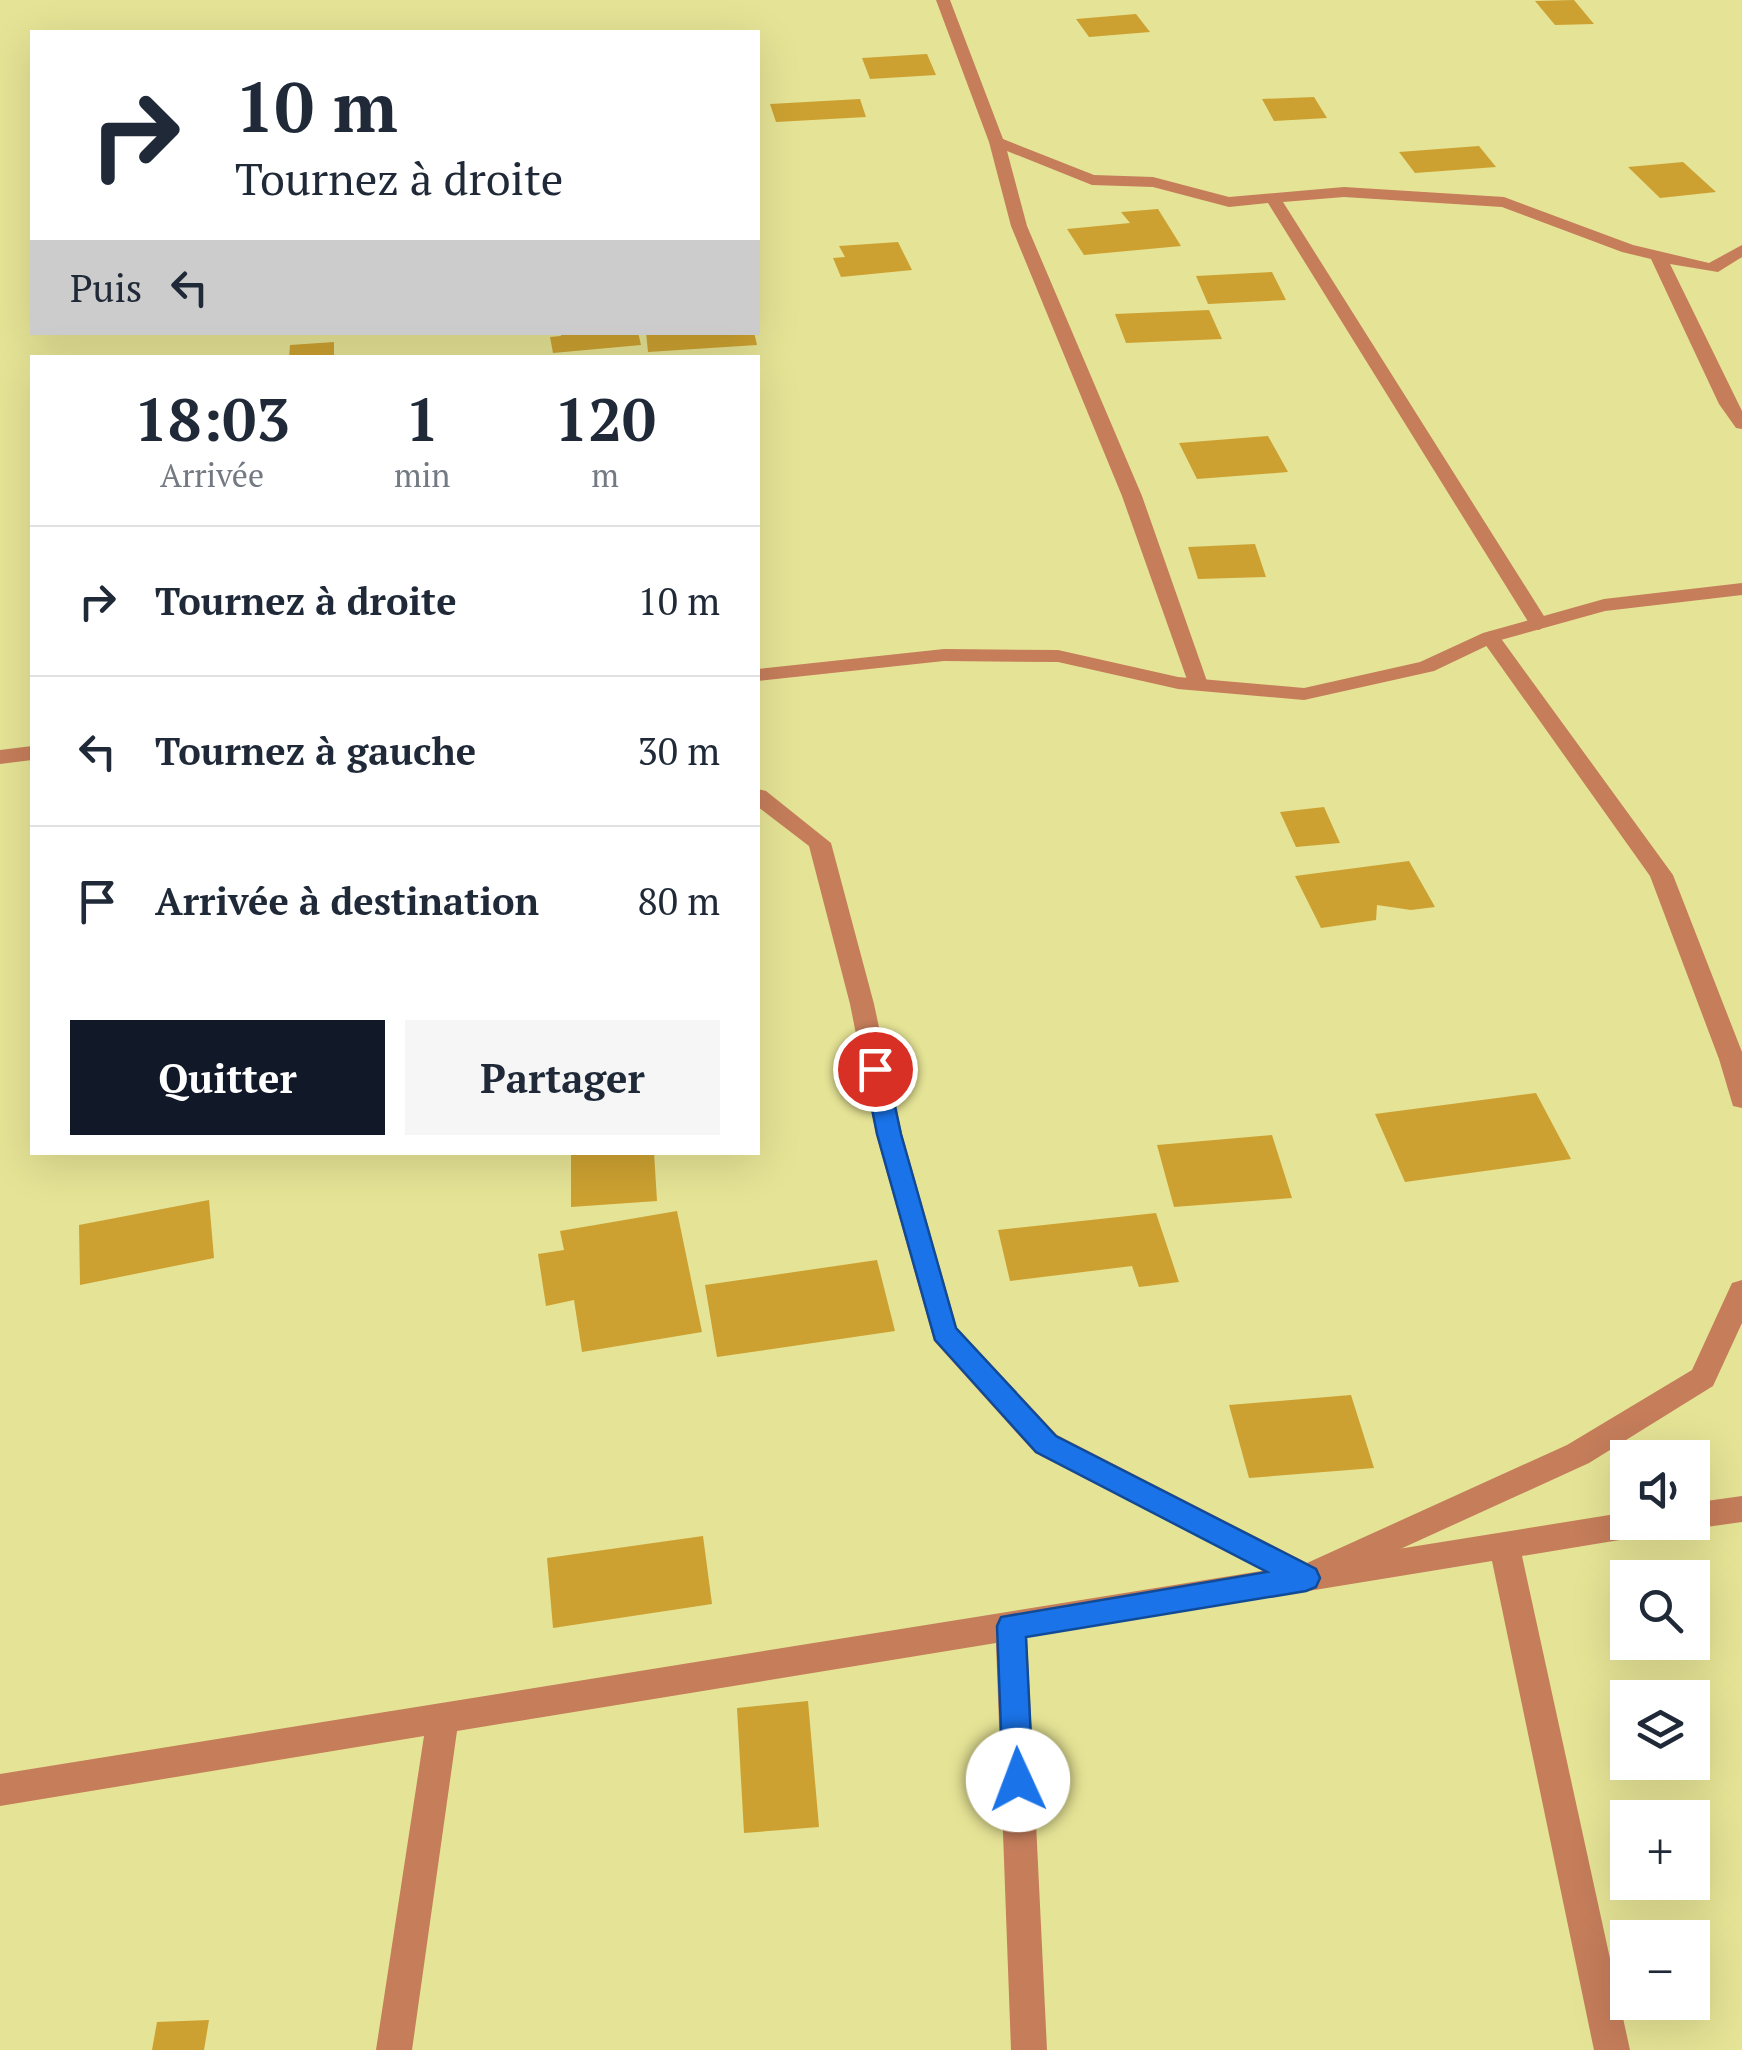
<!DOCTYPE html>
<html lang="fr">
<head>
<meta charset="utf-8">
<style>
  :root { --surface:#fff; --page:#f6f6f7; --text:#1f2937; --muted:#747a83; --line:#e0e1e3; --accent:#111827 }
  body { margin:0; font-family:"PT Serif",serif; background:var(--page); color:var(--text); height:100vh; display:flex; flex-direction:column; font-size:38px; white-space:nowrap }
  * { box-sizing:border-box; margin:0 }
  p { font-size:32px; color:var(--muted) }
  .icon { flex:none; width:55px; height:55px; fill:none; stroke:currentColor; stroke-width:2; stroke-linecap:round; stroke-linejoin:round }
  .map { position:relative; flex:1; overflow:hidden }
  .panel { position:absolute; left:30px; top:355px; width:730px; height:800px; display:flex; flex-direction:column; background:var(--surface); border-radius:0px; box-shadow:0 10px 40px #0002 }
  .panel>* { flex:none }
  .guide { position:absolute; left:30px; top:30px; width:730px; height:305px; border-radius:0px; box-shadow:0 10px 40px #0002; background:#fff; color:var(--text); overflow:hidden }
  .fabs { position:absolute; left:1610px; top:1440px; display:grid; gap:20px }
  .fabs a { display:grid; place-items:center; width:100px; height:100px; border-radius:0px; background:var(--surface); box-shadow:0 10px 40px #0002; font-size:50px }
  .pin { position:absolute; display:grid; place-items:center; width:85px; height:85px; color:#fff; margin:-42px; border:5px solid #fff; border-radius:50%; box-shadow:0 2px 10px #0007 }
  .me { position:absolute; width:110px; margin:-55px; rotate:358deg; stroke-linejoin:round; filter:drop-shadow(0 0 8px #0008) }
  .turn { display:flex; align-items:center; gap:35px; height:210px; padding:0 40px; font-size:45px }
  .turn .icon { width:130px; height:130px; stroke-width:2.5 }
  .turn b { display:block; font-size:70px; line-height:85px }
  .then { display:flex; align-items:center; height:95px; padding:0 40px; background:#0003; gap:20px; font-size:38px }
  .eta { display:flex; justify-content:space-evenly; align-items:center; height:170px; text-align:center }
  .eta b { font-size:60px; font-weight:600; line-height:70px }
  .action { display:flex; gap:20px; margin-top:auto; padding:20px 40px }
  .action a { flex:1; height:115px; border-radius:0px; background:var(--accent); color:#fff; font-size:40px; font-weight:600; line-height:115px; text-align:center }
  .action a+a { background:var(--page); color:var(--text) }
  ul { padding:0; list-style:none }
  li { display:flex; align-items:center; gap:30px; height:150px; padding:0 40px; border-top:2px solid var(--line) }
  li div { flex:1 }
  li b { display:block; font-size:38px }
  li em { font-style:normal }
  .map>svg:first-child { display:block }
  .building { fill:#cca131 }
  .lines { fill:none; stroke-linecap:round; stroke-linejoin:round }
  .service { fill:#c57d5a; fill-rule:evenodd }
  .minor { fill:#c57d5a; fill-rule:evenodd }
  .route { fill:#1a73e8; stroke:#114b97; stroke-width:2.5 }
</style>
</head>
<body>
<div class="map">
<svg width="1742" height="2050" viewBox="0 0 1742 2050">
  <rect width="100%" height="100%" fill="#e5e395"/>
  <path class="building" d="M1574,0L1594,24L1555,25L1535,1Z
    M1136,14L1150,32L1089,37L1076,19Z
    M927,54L936,75L870,79L862,58Z
    M1314,97L1327,118L1274,121L1262,99Z
    M860,99L866,117L776,122L770,104Z
    M1479,146L1496,167L1415,173L1399,152Z
    M1683,162L1716,192L1660,198L1628,167Z
    M1158,209L1181,246L1084,255L1067,229L1130,223L1121,212Z
    M898,242L912,270L841,277L833,258L845,257L839,246Z
    M1272,272L1286,300L1208,304L1196,276Z
    M1209,310L1222,339L1126,343L1115,314Z
    M560,332H638L641,345L553,353L550,337L561,336Z
    M646,332H754L757,345L648,352Z
    M334,342V358H289L290,345Z
    M1268,436L1288,472L1197,479L1179,443Z
    M1255,544L1266,577L1198,579L1188,547Z
    M1324,807L1340,843L1296,847L1280,812Z
    M1409,861L1435,907L1411,910L1377,905L1376,920L1321,928L1295,876Z
    M1536,1093L1571,1159L1405,1182L1375,1114Z
    M1272,1135L1292,1198L1174,1207L1157,1145Z
    M654,1152L657,1201L571,1207V1154Z
    M209,1200L214,1258L80,1285L79,1225Z
    M677,1211L702,1332L582,1352L574,1300L546,1306L538,1254L564,1250L560,1231Z
    M1156,1213L1179,1282L1139,1287L1132,1266L1010,1281L998,1230Z
    M877,1260L895,1331L717,1357L705,1285Z
    M1351,1395L1374,1468L1249,1478L1229,1405Z
    M703,1536L712,1604L553,1628L547,1558Z
    M808,1701L819,1827L744,1833L737,1708Z
    M209,2020L204,2050H152L157,2022Z"/>
  <g class="lines">
    <path class="service" d="M936,0H950L1003,139L1094,175L1153,177L1229,197L1344,187L1504,197L1633,245L1709,263L1742,245V257L1718,272L1670,264L1742,411V429L1736,428L1719,404L1651,259L1622,252L1502,207L1344,197L1283,202L1549,624L1539,630L1532,628L1268,203L1229,207L1153,187L1092,185L1007,151L1027,226L1142,496L1208,684L1197,690L1190,688L1122,496L1011,226L989,142Z
      M1490,631L1497,633L1673,875L1742,1052V1108L1733,1106L1719,1059L1650,876L1480,637Z
      M758,789L766,791L831,843L874,1004L902,1134L957,1328L1057,1435L1307,1563L1567,1445L1692,1370L1732,1283L1742,1280V1323L1713,1386L1589,1463L1306,1592L1035,1453L934,1341L876,1134L850,1004L809,846L758,807Z"/>
    <path class="minor" d="M1742,583V595L1605,611L1497,641L1434,671L1304,700L1178,689L1058,662L944,661L758,681V669L944,649L1058,650L1178,677L1304,688L1420,662L1483,633L1604,599Z
      M32,746V760L0,764V750Z
      M1742,1496V1522L1692,1529L1680,1522H1692V1503Z
      M1628,1512V1522H1665L1661,1531L1650,1535L1522,1556L1630,2050H1594L1492,1561L1027,1637L1047,2050H1011L996,1643L457,1731L412,2050H376L424,1736L0,1806V1774Z"/>
  </g>
  <path class="route" d="M875,1061L887,1069L901,1134L956,1328L1056,1436L1316,1569L1320,1578L1316,1587L1306,1591L1026,1637L1033,1780L1029,1790L1018,1795L1007,1790L1003,1780L997,1626L1001,1617L1267,1572L1036,1452L935,1340L877,1134L864,1069Z"/>
</svg>
<div class="fabs">
<a><svg class="icon" aria-label="sound" viewBox="0 0 24 24"><path d="M4 9h4l5-4v14l-5-4H4zM17 9q2 3 0 6"/></svg></a>
<a><svg class="icon" aria-label="search" viewBox="0 0 24 24"><circle cx="10" cy="10" r="6"/><path d="M15 15l6 6"/></svg></a>
<a><svg class="icon" aria-label="layers" viewBox="0 0 24 24"><path d="M12 4l9 5-9 5-9-5zM3 14l9 5 9-5"/></svg></a>
<a>+</a>
<a>−</a>
</div>
<div class="pin" style="left:875px;top:1069px;background:#d93025"><svg class="icon" aria-label="arrive" viewBox="0 0 24 24"><path d="M6 21V4h12l-3 4 3 4H6"/></svg></div>
<svg class="me" style="left:1018px;top:1780px" viewBox="-20 -20 40 40"><circle r="19" fill="#fff"/><path d="M0-13L10 11 0 6-10 11z" fill="#1a73e8"/></svg>
<div class="guide">
<div class="turn"><svg class="icon" aria-label="right" viewBox="0 0 24 24"><path d="M7 20v-9h11M14 6l5 5-5 5"/></svg><div><b>10 m</b>Tournez à droite</div></div>
<div class="then">Puis<svg class="icon" aria-label="left" viewBox="0 0 24 24"><path d="M17 20v-9H6M10 6l-5 5 5 5"/></svg></div>
</div>
<section class="panel">
<div class="eta">
<div><b>18:03</b><p>Arrivée</p></div>
<div><b>1</b><p>min</p></div>
<div><b>120</b><p>m</p></div>
</div>
<ul>
<li><svg class="icon" aria-label="right" viewBox="0 0 24 24"><path d="M7 20v-9h11M14 6l5 5-5 5"/></svg><div><b>Tournez à droite</b></div><em>10 m</em></li>
<li><svg class="icon" aria-label="left" viewBox="0 0 24 24"><path d="M17 20v-9H6M10 6l-5 5 5 5"/></svg><div><b>Tournez à gauche</b></div><em>30 m</em></li>
<li><svg class="icon" aria-label="arrive" viewBox="0 0 24 24"><path d="M6 21V4h12l-3 4 3 4H6"/></svg><div><b>Arrivée à destination</b></div><em>80 m</em></li>
</ul>
<div class="action"><a>Quitter</a><a>Partager</a></div>
</section>
</div>
</body>
</html>
